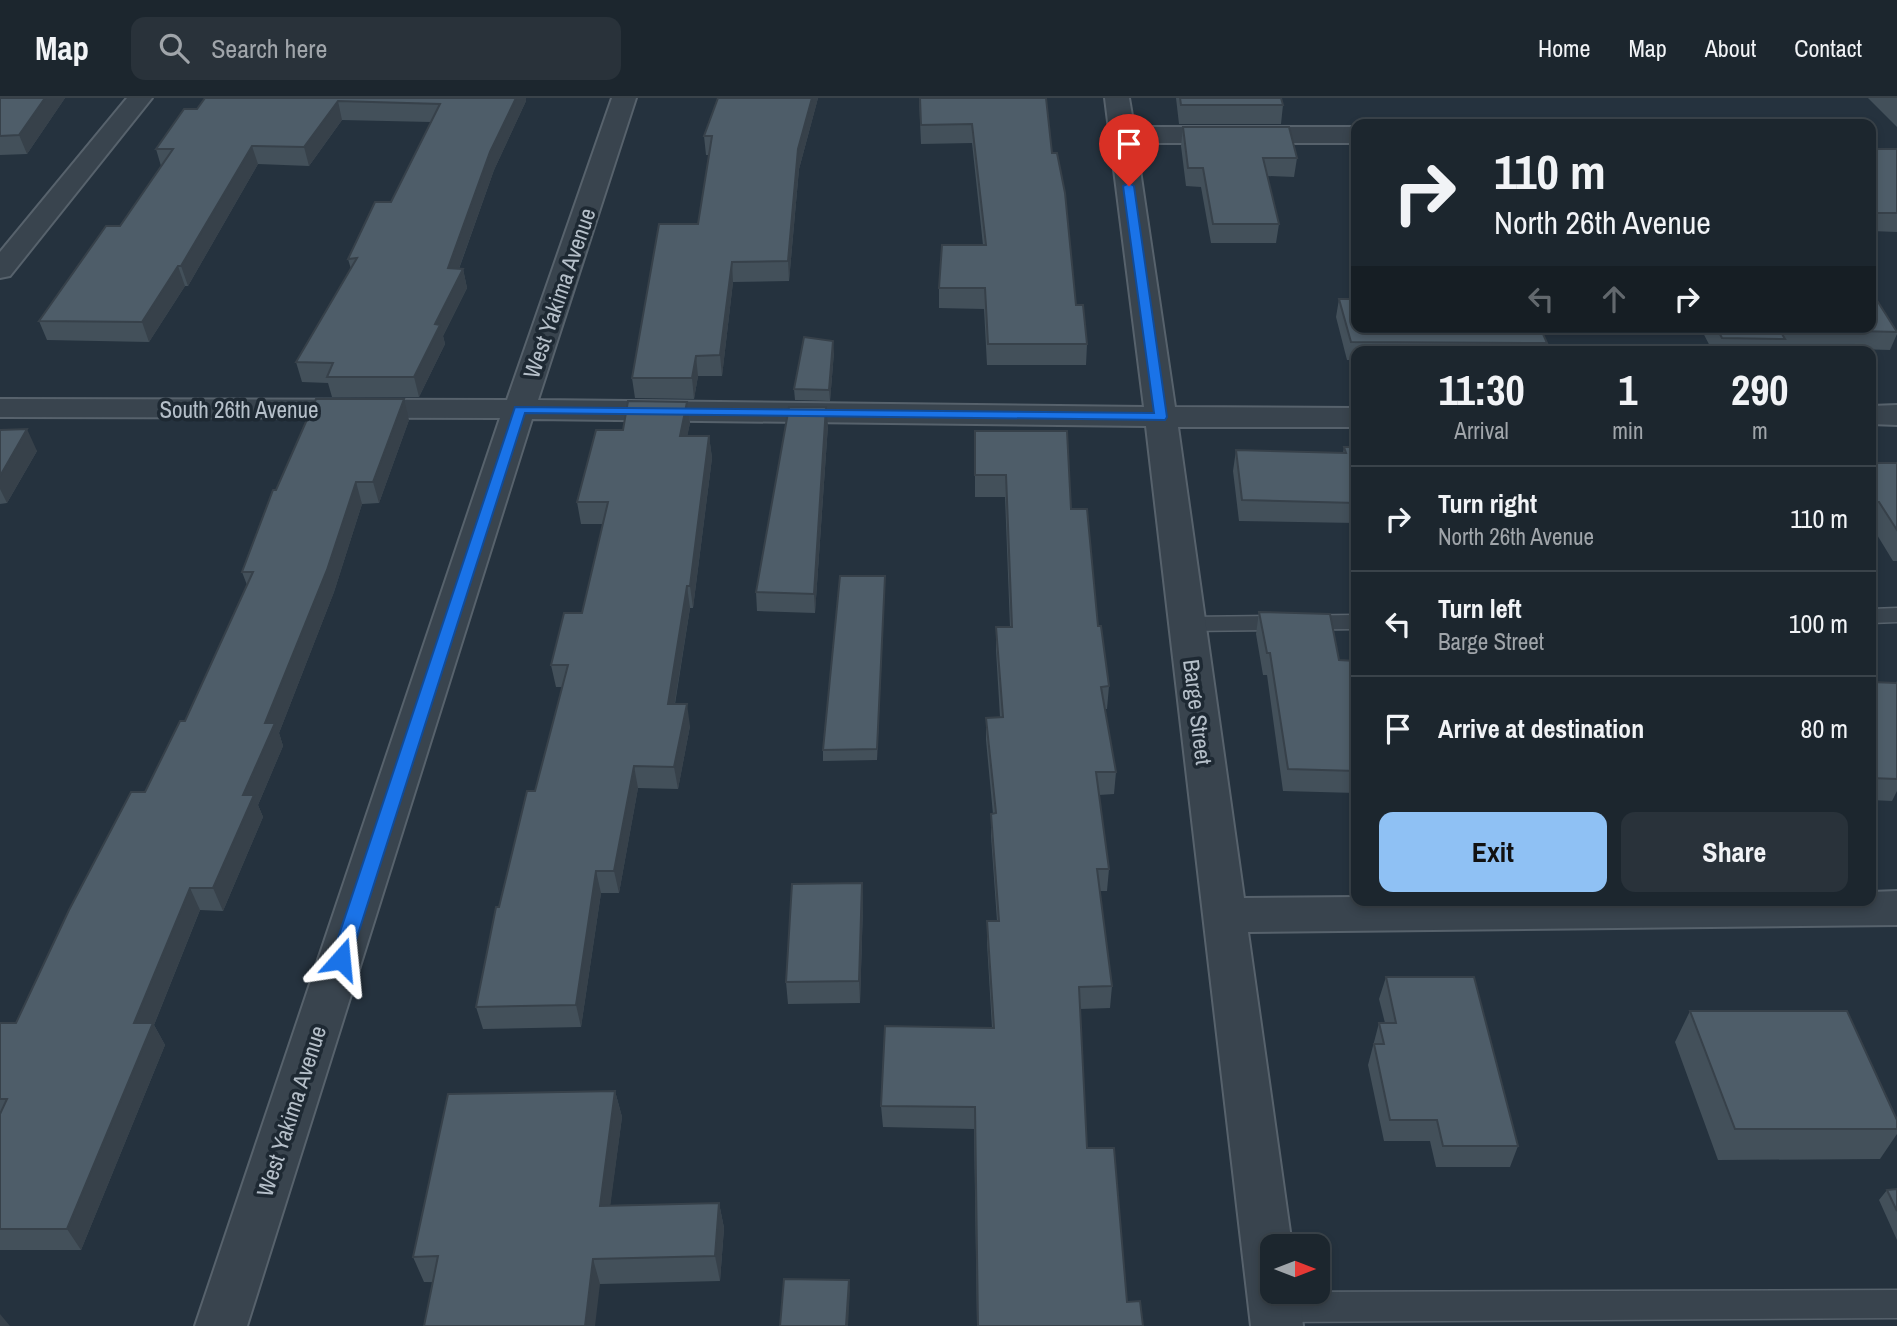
<!DOCTYPE html>
<html lang="en">
<head>
<meta charset="utf-8">
<style>
  :root { --surface:#1c262e; --page:#29323a; --text:#f1f3f6; --muted:#a0a5aa; --line:#3a434a; --accent:#8fc1f4 }
  body { margin:0; font-family:"Archivo Narrow",sans-serif; background:var(--page); color:var(--text); height:100vh; display:flex; flex-direction:column; font-size:26px; white-space:nowrap }
  * { box-sizing:border-box; margin:0 }
  p { font-size:23px; color:var(--muted) }
  .icon { flex:none; width:38px; height:38px; fill:none; stroke:currentColor; stroke-width:2; stroke-linecap:round; stroke-linejoin:round }
  .map { position:relative; flex:1; overflow:hidden }
  .drawer { position:absolute; left:1351px; top:248px; width:525px; height:560px; display:flex; flex-direction:column; background:var(--surface); border-radius:14px; box-shadow:0 4px 10px #0003,0 0 0 2px var(--line) }
  .drawer>* { flex:none }
  .hud { position:absolute; left:1351px; top:21px; width:525px; height:214px; border-radius:14px; box-shadow:0 4px 10px #0003,0 0 0 2px var(--line); background:#1c262e; color:var(--text); overflow:hidden }
  .needle { width:46px; rotate:90deg }
  .fabs { position:absolute; left:1260px; top:1136px; display:grid; gap:14px }
  .fabs a { display:grid; place-items:center; width:70px; height:70px; border-radius:14px; background:var(--surface); box-shadow:0 4px 10px #0003,0 0 0 2px var(--line); font-size:35px }
  .pin { position:absolute; display:grid; place-items:center; width:60px; height:60px; color:#fff; margin:-72px -30px; border-radius:50% 50% 50% 0; rotate:-45deg; box-shadow:0 0 7px #0007 }
  .pin .icon { rotate:45deg }
  .me { position:absolute; width:77px; margin:-38px; rotate:18deg; stroke-linejoin:round; filter:drop-shadow(0 0 5px #0008) }
  .turn { display:flex; align-items:center; gap:24px; height:147px; padding:0 28px; font-size:32px }
  .turn .icon { width:91px; height:91px; stroke-width:2.5 }
  .turn b { display:block; font-size:49px; line-height:60px }
  .lanes { display:flex; align-items:center; height:66px; padding:0 28px; background:#0003; justify-content:center; gap:35px; direction:ltr }
  .lanes .off { opacity:.35 }
  .eta { display:flex; justify-content:space-evenly; align-items:center; height:119px; text-align:center }
  .eta b { font-size:42px; font-weight:800; line-height:49px }
  .cta { display:flex; gap:14px; margin-top:auto; padding:14px 28px }
  .cta a { flex:1; height:80px; border-radius:14px; background:var(--accent); color:#111; font-size:28px; font-weight:800; line-height:80px; text-align:center }
  .cta a+a { background:var(--page); color:var(--text) }
  ul { padding:0; list-style:none }
  li { display:flex; align-items:center; gap:21px; height:105px; padding:0 28px; border-top:2px solid var(--line) }
  li div { flex:1 }
  li b { display:block; font-size:26px }
  li em { font-style:normal }
  header { display:flex; align-items:center; gap:42px; box-sizing:border-box; height:98px; padding:0 35px; background:var(--surface); border-bottom:2px solid var(--line) }
  header strong { font-size:33px }
  nav { display:flex; gap:38px; margin-inline-start:auto; font-size:24px }
  .search { width:490px; height:63px; background:var(--page); display:flex; align-items:center; gap:18px; box-sizing:border-box; padding:0 24px; border-radius:14px; color:var(--muted); font-size:26px }
  .map>svg:first-child { display:block }
  .lines { fill:none; stroke-linecap:round; stroke-linejoin:round }
  .service-casing { stroke:#57626c; stroke-width:3 }
  .minor-casing { stroke:#57626c; stroke-width:4 }
  .tertiary-casing { stroke:#57626c; stroke-width:4 }
  .service { fill:#39444e; fill-rule:evenodd }
  .minor { fill:#39444e; fill-rule:evenodd }
  .tertiary { fill:#39444e; fill-rule:evenodd }
  .wall { fill:#43505a }
  .shaded-wall { fill:#37414a }
  .building { fill:#4e5d69; stroke:#37414a; stroke-width:2 }
  .route { fill:#1a73e8; stroke:#114b97; stroke-width:2 }
  .labels { text-anchor:middle; dominant-baseline:central; stroke-width:7; stroke-linejoin:round; paint-order:stroke }
  .street-label { font-size:23px; fill:#b5bfc9; stroke:#1e2933 }
</style>
</head>
<body>
<header>
<strong>Map</strong>
<div class="search"><svg class="icon" aria-label="search" viewBox="0 0 24 24"><circle cx="10" cy="10" r="6"/><path d="M15 15l6 6"/></svg>Search here</div>
<nav><a>Home</a><a>Map</a><a>About</a><a>Contact</a></nav>
</header>
<div class="map">
<svg width="1897" height="1228" viewBox="0 0 1897 1228">
  <rect width="100%" height="100%" fill="#25323e"/>
  <g class="lines">
    <defs>
      <path id="service" d="M1897,510V524L1871,525V511Z
        M1356,517V531L1187,533L1179,531L1176,526L1179,521L1187,519Z
        M1897,1192V1220L1274,1224L1263,1219L1259,1209L1263,1199L1274,1194Z"/>
      <path id="minor" d="M612,0H636L538,302L1144,309L1105,0H1129L1134,29H1356V45H1136L1175,309L1356,310V329H1178L1244,800L1356,799V803H1871V794L1897,793V827L1248,834L1292,1148H1272V1194H1299L1303,1228H1251L1146,328L532,321L247,1228H195L500,320L0,319V301L507,302Z
        M1897,307V327L1871,326V308Z"/>
      <path id="tertiary" d="M127,0H152L10,178L0,180V154Z"/>
    </defs>
    <use href="#service" class="service-casing"/>
    <use href="#minor" class="minor-casing"/>
    <use href="#tertiary" class="tertiary-casing"/>
    <use href="#service" class="service"/>
    <use href="#minor" class="minor"/>
    <use href="#tertiary" class="tertiary"/>
  </g>
  <path class="wall" d="M0,0H65L27,56L0,57Z
    M205,0L526,3L494,72L459,171H463L467,190L443,238L445,246L419,299H332L328,285L302,284L296,264L351,171L348,161L391,104L431,24L342,22L309,68L258,66L188,188H185L149,244L47,242L39,223L120,128L161,68L156,51L197,11Z
    M718,0H818L799,71L789,183L733,184L722,278H698L694,301L635,300L632,280L698,126L709,57H706L704,38Z
    M919,0H1046L1052,55L1076,207L1087,246L1086,267H987L984,211L939,210V190L983,147L972,45L921,46Z
    M1176,0H1281L1283,7L1281,26H1179Z
    M1868,0H1897V29Z
    M1183,29L1297,60L1294,79L1267,78L1279,126L1276,145H1211L1201,89L1186,88L1181,48Z
    M1871,51H1897V134L1871,133Z
    M1356,60V86L1353,77Z
    M1339,201L1547,245L1545,254H1356V262H1347L1336,219Z
    M1700,229H1871L1897,233V236L1890,252L1782,249L1780,254H1713Z
    M834,254L830,303L795,302L794,291Z
    M687,304L690,325L687,338H709L712,360L693,510H690L675,606L690,628L678,691L638,690L619,795H601L581,929L483,931L476,909L499,809L535,693L562,589H556L551,567L582,515L603,426H581L577,404L623,332Z
    M409,322L379,405L362,406L334,494L279,635L283,648L258,707L263,719L223,813L200,812L154,927L165,947L81,1152H0V925H16L185,623L247,487L242,474L276,392Z
    M828,327L815,515L757,513L756,494Z
    M0,332L37,353L7,405L0,406Z
    M975,333L1071,411L1098,528L1109,588L1107,611H1105L1116,674L1114,696L1099,697L1109,771L1107,793H1100L1112,888L1110,910L1080,911L1087,1050L1127,1204L1143,1228H977L974,1031L883,1029L881,1008L992,930L987,845V823H997L991,738V716H993L986,642V620L1000,619L996,552V529H1010L1005,399H975Z
    M1344,349H1356V425L1239,423L1233,373L1236,352L1343,355Z
    M1871,365H1897V463H1893L1871,427Z
    M885,478L877,662L823,663V652Z
    M1259,514L1339,562L1356,563V695L1283,693L1267,577H1263L1256,536Z
    M1897,583V693L1892,703L1871,702V584L1896,585Z
    M862,785L863,807L860,905L788,906L786,884Z
    M1386,879L1518,1048L1510,1069H1436L1430,1043H1384L1368,967L1379,925H1385L1379,901Z
    M1690,913L1897,1022V1036L1880,1061L1718,1062L1675,944Z
    M615,993L622,1019L610,1107L719,1105L724,1130L720,1183L600,1186L424,1184L413,1159Z
    M1897,1091V1142L1879,1102L1887,1092Z"/>
  <path class="shaded-wall" d="M45,0H65L27,56L19,37Z
    M516,0H526V3L494,72L452,190L448,170L490,54Z
    M812,0H818L799,71L789,183L788,163L798,51Z
    M338,3L342,22L309,68L304,49Z
    M252,48L258,66L188,188L181,168Z
    M732,164L733,184L722,278L720,257Z
    M178,168L185,188L149,244L142,224Z
    M463,171L467,190L443,238L445,246L419,299L414,279L435,226Z
    M833,243L834,254L830,303L829,292Z
    M696,258L698,278L694,301L692,280Z
    M404,301L409,322L379,405L373,384Z
    M687,304L690,325L683,360L680,338Z
    M826,309L828,327L815,515L814,496Z
    M27,331L37,353L7,405L0,391V378Z
    M709,338L712,360L693,510L690,488Z
    M356,384L362,406L334,494L279,635L283,648L258,707L263,719L223,813L213,790L265,625Z
    M885,478V489L877,662V651Z
    M687,488L690,510L671,628L668,606Z
    M687,606L690,628L678,691L674,669Z
    M634,668L638,690L619,795L614,773Z
    M596,773L601,795L581,929L576,907Z
    M862,785L863,807L860,905L859,883Z
    M190,790L200,812L154,927L165,947L81,1152L67,1131L134,925Z
    M615,993L622,1019L607,1133L600,1108Z
    M719,1105L724,1130L720,1183L715,1158Z
    M593,1161L600,1186L595,1228H585Z
    M849,1182L850,1192L848,1228H846Z
    M0,1216L10,1228H0Z"/>
  <path class="building" d="M0,0H45L19,37L0,38Z
    M205,0H516L490,54L448,170L463,171L435,226L440,227L414,279H327L333,265L296,264L357,160L348,161L375,104H391L440,6L338,3L304,49L252,48L181,168H178L142,224L39,223L106,128H120L173,51H156L184,11H197Z
    M718,0H812L798,51L788,163L732,164L720,257L696,258L692,280H632L659,126H698L712,38H704Z
    M920,0H1046L1052,55H1057L1065,95L1076,207H1083L1087,246H988L985,190H939L942,147H986L972,26L921,27Z
    M1180,0H1281L1283,7H1181Z
    M1183,29H1289L1297,60H1263L1279,126H1213L1203,70H1188Z
    M1871,51H1897V115H1871Z
    M1871,193L1897,234L1779,231L1785,241L1722,240L1716,229H1871Z
    M1339,201H1356V229H1540L1547,245L1351,244Z
    M804,239L833,243L829,292L794,291Z
    M316,301H404L373,384H356L327,472L265,625H275L243,697H254L213,790H190L134,925H153L67,1131H0V1016L7,1001H0V925H16L69,812L131,694H145L180,623H185L253,474H242L273,392H276Z
    M628,303L687,304L680,338H709L690,488H687L668,606H687L674,669L634,668L614,773H596L576,907L476,909L496,809H499L527,693H535L568,567H551L564,515H582L608,404H577L596,332H623Z
    M789,309H826L814,496L756,494Z
    M27,331L0,378V332Z
    M975,333H1067L1071,411H1087L1098,528H1101L1109,588L1101,589L1116,674H1096L1109,771H1097L1112,888L1079,889L1087,1050H1114L1127,1204L1140,1203L1143,1228H978L975,1009L881,1008L885,928L994,930L987,823H999L991,716L996,715L986,620L1003,619L996,529H1012L1006,377H975Z
    M1344,349H1356V405L1242,402L1236,352L1346,355Z
    M1871,365H1897V432L1879,404H1871Z
    M840,478H885L877,651L823,652Z
    M1259,514L1330,516L1339,562L1356,563V673L1288,671L1270,555H1267Z
    M1871,584L1897,585V681L1871,680Z
    M862,785L859,883L786,884L792,786Z
    M1386,879H1474L1518,1048H1443L1437,1022H1390L1374,946H1384L1379,925H1396Z
    M1690,913H1847L1897,1022V1031H1735Z
    M615,993L600,1108L719,1105L715,1158L593,1161L585,1228H424L438,1158L413,1159L448,996Z
    M1897,1091V1113L1887,1092Z
    M784,1181L849,1182L846,1228H780Z"/>
  <path class="route" d="M1129,85L1134,88L1167,319L1165,322L525,315L350,861L347,867L341,869L334,867L331,861L515,309L1154,315L1123,88Z"/>
  <g class="labels">
    <g class="street-label">
      <text transform="translate(559 195) rotate(-71)">West Yakima Avenue</text>
      <text x="239" y="311">South 26th Avenue</text>
      <text transform="translate(1198 614) rotate(83)">Barge Street</text>
      <text transform="translate(291 1013) rotate(-72)">West Yakima Avenue</text>
    </g>
  </g>
</svg>
<div class="fabs">
<a><svg class="needle" viewBox="-14 -14 28 28"><path d="M0-13l5 13h-10z" fill="#e53935"/><path d="M0 13l5-13h-10z" fill="#a0a5aa"/></svg></a>
</div>
<div class="pin" style="left:1129px;top:88px;background:#d93025"><svg class="icon" aria-label="arrive" viewBox="0 0 24 24"><path d="M6 21V4h12l-3 4 3 4H6"/></svg></div>
<svg class="me" style="left:341px;top:861px" viewBox="-20 -20 40 40"><path d="M0-17L14 15 0 8-14 15z" fill="#1a73e8" stroke="#fff" stroke-width="4"/></svg>
<div class="hud">
<div class="turn"><svg class="icon" aria-label="right" viewBox="0 0 24 24"><path d="M7 20v-9h11M14 6l5 5-5 5"/></svg><div><b>110 m</b>North 26th Avenue</div></div>
<div class="lanes"><svg class="icon off" aria-label="left" viewBox="0 0 24 24"><path d="M17 20v-9H6M10 6l-5 5 5 5"/></svg><svg class="icon off" aria-label="ahead" viewBox="0 0 24 24"><path d="M12 20V5M6 11l6-6 6 6"/></svg><svg class="icon" aria-label="right" viewBox="0 0 24 24"><path d="M7 20v-9h11M14 6l5 5-5 5"/></svg></div>
</div>
<section class="drawer">
<div class="eta">
<div><b>11:30</b><p>Arrival</p></div>
<div><b>1</b><p>min</p></div>
<div><b>290</b><p>m</p></div>
</div>
<ul>
<li><svg class="icon" aria-label="right" viewBox="0 0 24 24"><path d="M7 20v-9h11M14 6l5 5-5 5"/></svg><div><b>Turn right</b><p>North 26th Avenue</p></div><em>110 m</em></li>
<li><svg class="icon" aria-label="left" viewBox="0 0 24 24"><path d="M17 20v-9H6M10 6l-5 5 5 5"/></svg><div><b>Turn left</b><p>Barge Street</p></div><em>100 m</em></li>
<li><svg class="icon" aria-label="arrive" viewBox="0 0 24 24"><path d="M6 21V4h12l-3 4 3 4H6"/></svg><div><b>Arrive at destination</b></div><em>80 m</em></li>
</ul>
<div class="cta"><a>Exit</a><a>Share</a></div>
</section>
</div>
</body>
</html>
